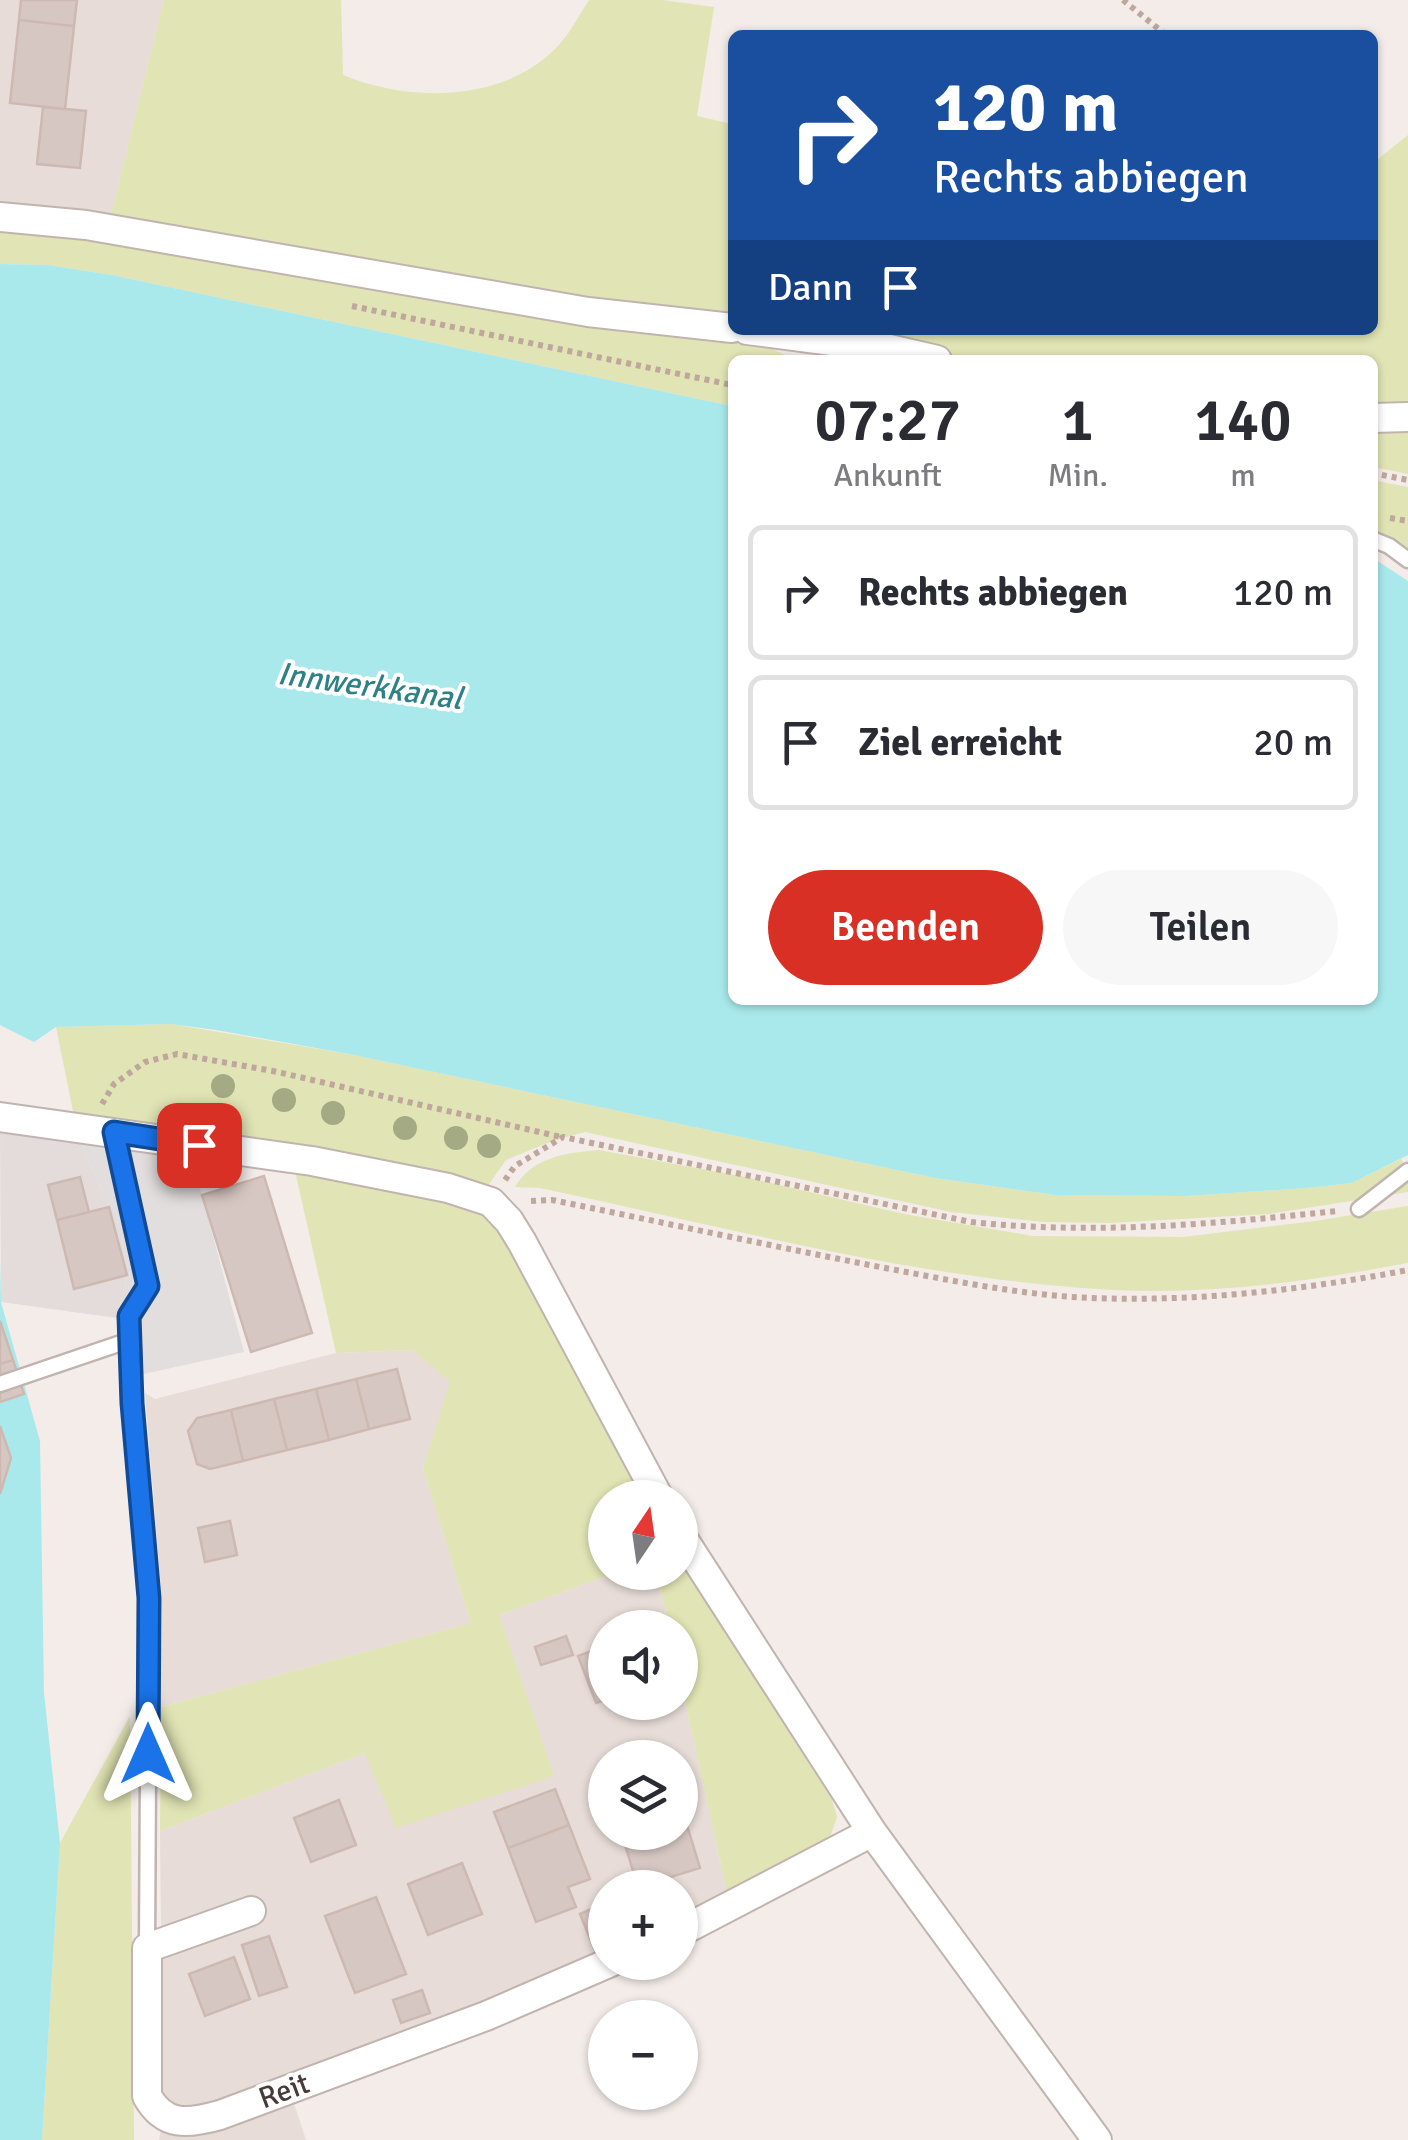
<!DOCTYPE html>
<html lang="de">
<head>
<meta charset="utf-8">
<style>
  :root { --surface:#fff; --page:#f7f7f7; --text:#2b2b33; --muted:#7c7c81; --line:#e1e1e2; --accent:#d93025 }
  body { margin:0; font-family:Signika,sans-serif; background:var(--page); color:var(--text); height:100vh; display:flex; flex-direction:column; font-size:38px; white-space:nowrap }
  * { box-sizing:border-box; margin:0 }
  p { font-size:32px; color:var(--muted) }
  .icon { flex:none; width:55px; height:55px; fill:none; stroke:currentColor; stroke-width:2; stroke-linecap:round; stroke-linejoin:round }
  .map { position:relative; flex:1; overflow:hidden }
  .details { position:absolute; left:728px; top:355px; width:650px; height:650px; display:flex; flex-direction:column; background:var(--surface); border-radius:15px; box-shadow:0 2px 8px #0004 }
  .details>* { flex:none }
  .banner { position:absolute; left:728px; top:30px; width:650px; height:305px; border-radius:15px; box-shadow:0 2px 8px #0004; background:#1a4fa0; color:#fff; overflow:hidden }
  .needle { width:65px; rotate:13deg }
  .tools { position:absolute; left:588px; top:1480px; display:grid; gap:20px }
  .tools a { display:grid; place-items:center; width:110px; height:110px; border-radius:50%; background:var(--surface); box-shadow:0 2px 8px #0004; font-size:50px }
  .pin { position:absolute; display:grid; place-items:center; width:85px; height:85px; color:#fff; margin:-42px; border-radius:20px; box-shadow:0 5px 15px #0006 }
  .me { position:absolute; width:110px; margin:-55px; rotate:0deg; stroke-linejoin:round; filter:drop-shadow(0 0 8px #0008) }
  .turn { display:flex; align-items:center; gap:35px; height:210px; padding:0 40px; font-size:45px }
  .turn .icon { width:130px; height:130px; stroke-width:2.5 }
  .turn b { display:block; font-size:70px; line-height:85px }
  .then { display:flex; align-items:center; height:95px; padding:0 40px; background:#0003; gap:20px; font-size:38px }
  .eta { display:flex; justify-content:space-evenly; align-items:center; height:170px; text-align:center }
  .eta b { font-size:60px; font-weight:600; line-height:70px }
  .cta { display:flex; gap:20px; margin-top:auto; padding:20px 40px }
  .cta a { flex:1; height:115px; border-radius:60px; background:var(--accent); color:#fff; font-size:40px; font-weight:600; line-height:115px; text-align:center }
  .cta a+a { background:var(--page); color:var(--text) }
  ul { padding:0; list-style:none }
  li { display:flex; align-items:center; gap:30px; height:135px; margin:0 20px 15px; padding:0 20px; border:5px solid var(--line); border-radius:15px }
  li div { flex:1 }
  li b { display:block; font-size:38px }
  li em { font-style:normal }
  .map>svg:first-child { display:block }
  .residential { fill:#e7dcd7; fill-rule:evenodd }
  .industrial { fill:#e3dcda }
  .green { fill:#e1e4b4 }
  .parking { fill:#e2dedd }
  .water { fill:#a9e9eb }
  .building { fill:#d7c7c2; stroke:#ceb9b2; stroke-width:2.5 }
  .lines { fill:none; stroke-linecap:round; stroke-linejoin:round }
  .service-casing { stroke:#c1b4af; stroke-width:19 }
  .minor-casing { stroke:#c1b4af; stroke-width:32 }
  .path { stroke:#bfa79e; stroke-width:6; stroke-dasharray:5 5; stroke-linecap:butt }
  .service { stroke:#fff; stroke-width:14 }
  .minor { stroke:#fff; stroke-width:28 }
  .tree { fill:#a4aa83 }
  .route-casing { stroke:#114b97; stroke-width:25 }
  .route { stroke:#1a73e8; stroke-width:18 }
  .labels { text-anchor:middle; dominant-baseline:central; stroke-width:8; stroke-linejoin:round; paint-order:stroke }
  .street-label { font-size:30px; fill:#463b38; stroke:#fff }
  .water-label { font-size:32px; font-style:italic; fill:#2e8184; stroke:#fff }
</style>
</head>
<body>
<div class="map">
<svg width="1408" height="2140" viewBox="0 0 1408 2140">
  <rect width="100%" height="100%" fill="#f3ece9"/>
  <path class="residential" d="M0,0H164L109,223L0,210Z
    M412,1350L451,1381L423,1469L471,1623L161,1707L162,1599L145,1393L155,1399L336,1353Z
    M615,1573H657L669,1627L605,1628V1702H680V1678L728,1897L680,1921V1888H605V1957L286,2079L306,2140H159L163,2120L160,1831L365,1753L553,1776L499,1615ZM605,1758H680V1832H605Z"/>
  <path class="industrial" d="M0,1130L80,1142L109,1207L127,1275L117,1318L1,1302Z"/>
  <path class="green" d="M164,0H341L343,75C408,102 500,103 554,50C568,37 578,17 589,0H662L714,7L697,116L732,124V323L109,223Z
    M1408,135V412H1373L1372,360H960L877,340L813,330H1372L1373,163Z
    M3,226L752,338L794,360H732V406L112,275L48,265L0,264V227Z
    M1408,422V474L1373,467L1372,423Z
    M1372,480L1408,487V549L1373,541Z
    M171,1024L349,1054L935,1178L1055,1195L1186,1196L1307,1188L1352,1183L1401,1159L1408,1170V1192L1269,1214L1109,1223L1044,1222L951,1212L585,1132L552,1141L506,1160L487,1187L74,1116L56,1027Z
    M599,1150L745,1177L904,1214L1033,1236L1183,1237L1315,1221L1408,1206V1263C1311,1281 1214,1295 1114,1290C921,1280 730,1228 540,1188L515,1187C533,1157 565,1153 599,1150Z
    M295,1171L470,1208L486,1216L501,1230L645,1497L605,1498V1572L615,1573L499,1615L554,1776L396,1828L365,1753L160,1831L161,1707L471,1623L423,1469L450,1381L412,1350L336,1353Z
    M680,1561L832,1799L837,1817L828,1843L728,1897L680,1678V1628L669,1627L657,1573L680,1572Z
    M130,1716L134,2140H42L60,1843Z"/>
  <path class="parking" d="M80,1142L188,1156L202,1195L244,1352L139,1375L117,1318L127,1275L109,1207Z"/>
  <path class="water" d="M0,264L48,265L112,275L732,406V1000H1372L1373,558L1408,581V1155L1352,1183L1307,1188L1186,1196L1055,1195L935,1178L349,1054L216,1030L171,1024L56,1027L34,1042L0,1025Z
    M0,1261L1,1302L40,1441L44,1693L60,1843L42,2140H0Z"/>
  <path class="building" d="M21,0H77L74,26L19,20Z
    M19,20L74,26L65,109L10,103Z
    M43,107L86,111L80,168L37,164Z
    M264,1176L312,1333L251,1352L202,1195Z
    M80,1177L89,1212L57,1220L48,1185Z
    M109,1207L127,1275L74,1289L57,1220Z
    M0,1321L13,1360L0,1364Z
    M13,1360L24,1394L0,1402V1364Z
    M397,1369L410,1419L369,1429L356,1379Z
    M356,1379L369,1429L329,1440L316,1389Z
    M316,1389L329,1440L287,1450L274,1399Z
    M274,1399L287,1450L243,1461L231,1410Z
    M231,1410L243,1461L210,1469L197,1464L188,1431L197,1418Z
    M0,1426L11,1458L0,1494Z
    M230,1521L237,1555L205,1562L198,1528Z
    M566,1636L573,1655L541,1665L535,1647Z
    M605,1646V1700L596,1703L578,1656Z
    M555,1789L569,1825L508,1848L494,1812Z
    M339,1800L356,1845L311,1862L294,1818Z
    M680,1802L700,1868L638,1887L621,1832H680Z
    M569,1825L590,1879L568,1887L576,1907L536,1922L508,1848Z
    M462,1863L482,1914L428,1935L408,1884Z
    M376,1897L406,1974L355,1993L325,1916Z
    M605,1903V1946L595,1951L580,1914Z
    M269,1936L287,1987L259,1996L242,1945Z
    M234,1957L250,1999L205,2016L189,1974Z
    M422,1990L430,2013L401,2023L393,2000Z"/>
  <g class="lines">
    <defs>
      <path id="service" d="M1372,539L1389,546L1408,560
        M1359,1209L1408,1171
        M130,1340L132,1403L149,1598L147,1948
        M0,1384L130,1340L129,1316L148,1285L115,1133"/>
      <path id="minor" d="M0,217L86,225L588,312L732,328
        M747,330L885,348L937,360
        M1372,418L1408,417
        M0,1117L312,1161L448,1188L491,1202L509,1221L522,1242L659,1498
        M680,1534L872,1832L1097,2140
        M251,1911L147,1948V2096C164,2127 188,2124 220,2115L486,2016L611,1962
        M680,1932L872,1832"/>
    </defs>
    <use href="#service" class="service-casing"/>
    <use href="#minor" class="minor-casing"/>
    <path class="path" d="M1123,0L1166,35
      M352,306L732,385
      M1372,473L1408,480
      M1390,518L1408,521
      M102,1104L114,1084L145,1062L177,1054L273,1071L561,1137
      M505,1180L515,1166L563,1137L971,1222C1094,1235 1215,1224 1337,1211
      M531,1201L552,1200C661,1222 771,1246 880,1267C949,1280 1020,1295 1091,1298C1197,1302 1303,1290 1408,1270"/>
    <use href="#service" class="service"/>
    <use href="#minor" class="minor"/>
  </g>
  <g class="tree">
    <circle cx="223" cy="1086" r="12"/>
    <circle cx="284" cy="1100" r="12"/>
    <circle cx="333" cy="1113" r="12"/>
    <circle cx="405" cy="1128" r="12"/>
    <circle cx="456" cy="1138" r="12"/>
    <circle cx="489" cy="1146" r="12"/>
  </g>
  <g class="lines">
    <defs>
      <path id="route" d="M148,1754L149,1598L132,1403L129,1316L148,1286L114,1132L199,1145"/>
    </defs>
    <use href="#route" class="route-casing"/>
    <use href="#route" class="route"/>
  </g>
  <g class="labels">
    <g class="street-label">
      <text transform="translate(284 2091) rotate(-20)">Reit</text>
    </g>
    <g class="water-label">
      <text transform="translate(370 686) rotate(8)">Innwerkkanal</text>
    </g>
  </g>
</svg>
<div class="tools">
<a><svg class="needle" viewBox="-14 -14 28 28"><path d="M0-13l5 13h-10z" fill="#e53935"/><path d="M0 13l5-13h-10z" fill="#7c7c81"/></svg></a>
<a><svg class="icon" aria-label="sound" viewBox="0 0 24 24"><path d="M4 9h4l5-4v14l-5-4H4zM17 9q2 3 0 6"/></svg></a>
<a><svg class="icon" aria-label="layers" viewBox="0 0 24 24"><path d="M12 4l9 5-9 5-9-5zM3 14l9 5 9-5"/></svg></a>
<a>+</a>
<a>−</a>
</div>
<div class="pin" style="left:199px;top:1145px;background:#d93025"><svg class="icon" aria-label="arrive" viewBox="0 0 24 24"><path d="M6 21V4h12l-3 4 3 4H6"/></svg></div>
<svg class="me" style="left:148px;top:1754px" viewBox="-20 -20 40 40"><path d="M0-17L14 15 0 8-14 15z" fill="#1a73e8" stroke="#fff" stroke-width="4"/></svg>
<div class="banner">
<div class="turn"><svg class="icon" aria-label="right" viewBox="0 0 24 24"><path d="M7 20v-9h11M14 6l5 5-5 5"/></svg><div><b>120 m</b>Rechts abbiegen</div></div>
<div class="then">Dann<svg class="icon" aria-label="arrive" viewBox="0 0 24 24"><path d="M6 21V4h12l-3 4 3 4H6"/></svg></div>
</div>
<section class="details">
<div class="eta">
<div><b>07:27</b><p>Ankunft</p></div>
<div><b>1</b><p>Min.</p></div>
<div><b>140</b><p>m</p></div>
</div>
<ul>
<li><svg class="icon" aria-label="right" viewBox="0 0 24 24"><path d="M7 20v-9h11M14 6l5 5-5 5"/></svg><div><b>Rechts abbiegen</b></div><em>120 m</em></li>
<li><svg class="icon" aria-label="arrive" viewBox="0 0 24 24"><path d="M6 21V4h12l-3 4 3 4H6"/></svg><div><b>Ziel erreicht</b></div><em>20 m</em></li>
</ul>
<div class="cta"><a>Beenden</a><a>Teilen</a></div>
</section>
</div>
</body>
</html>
